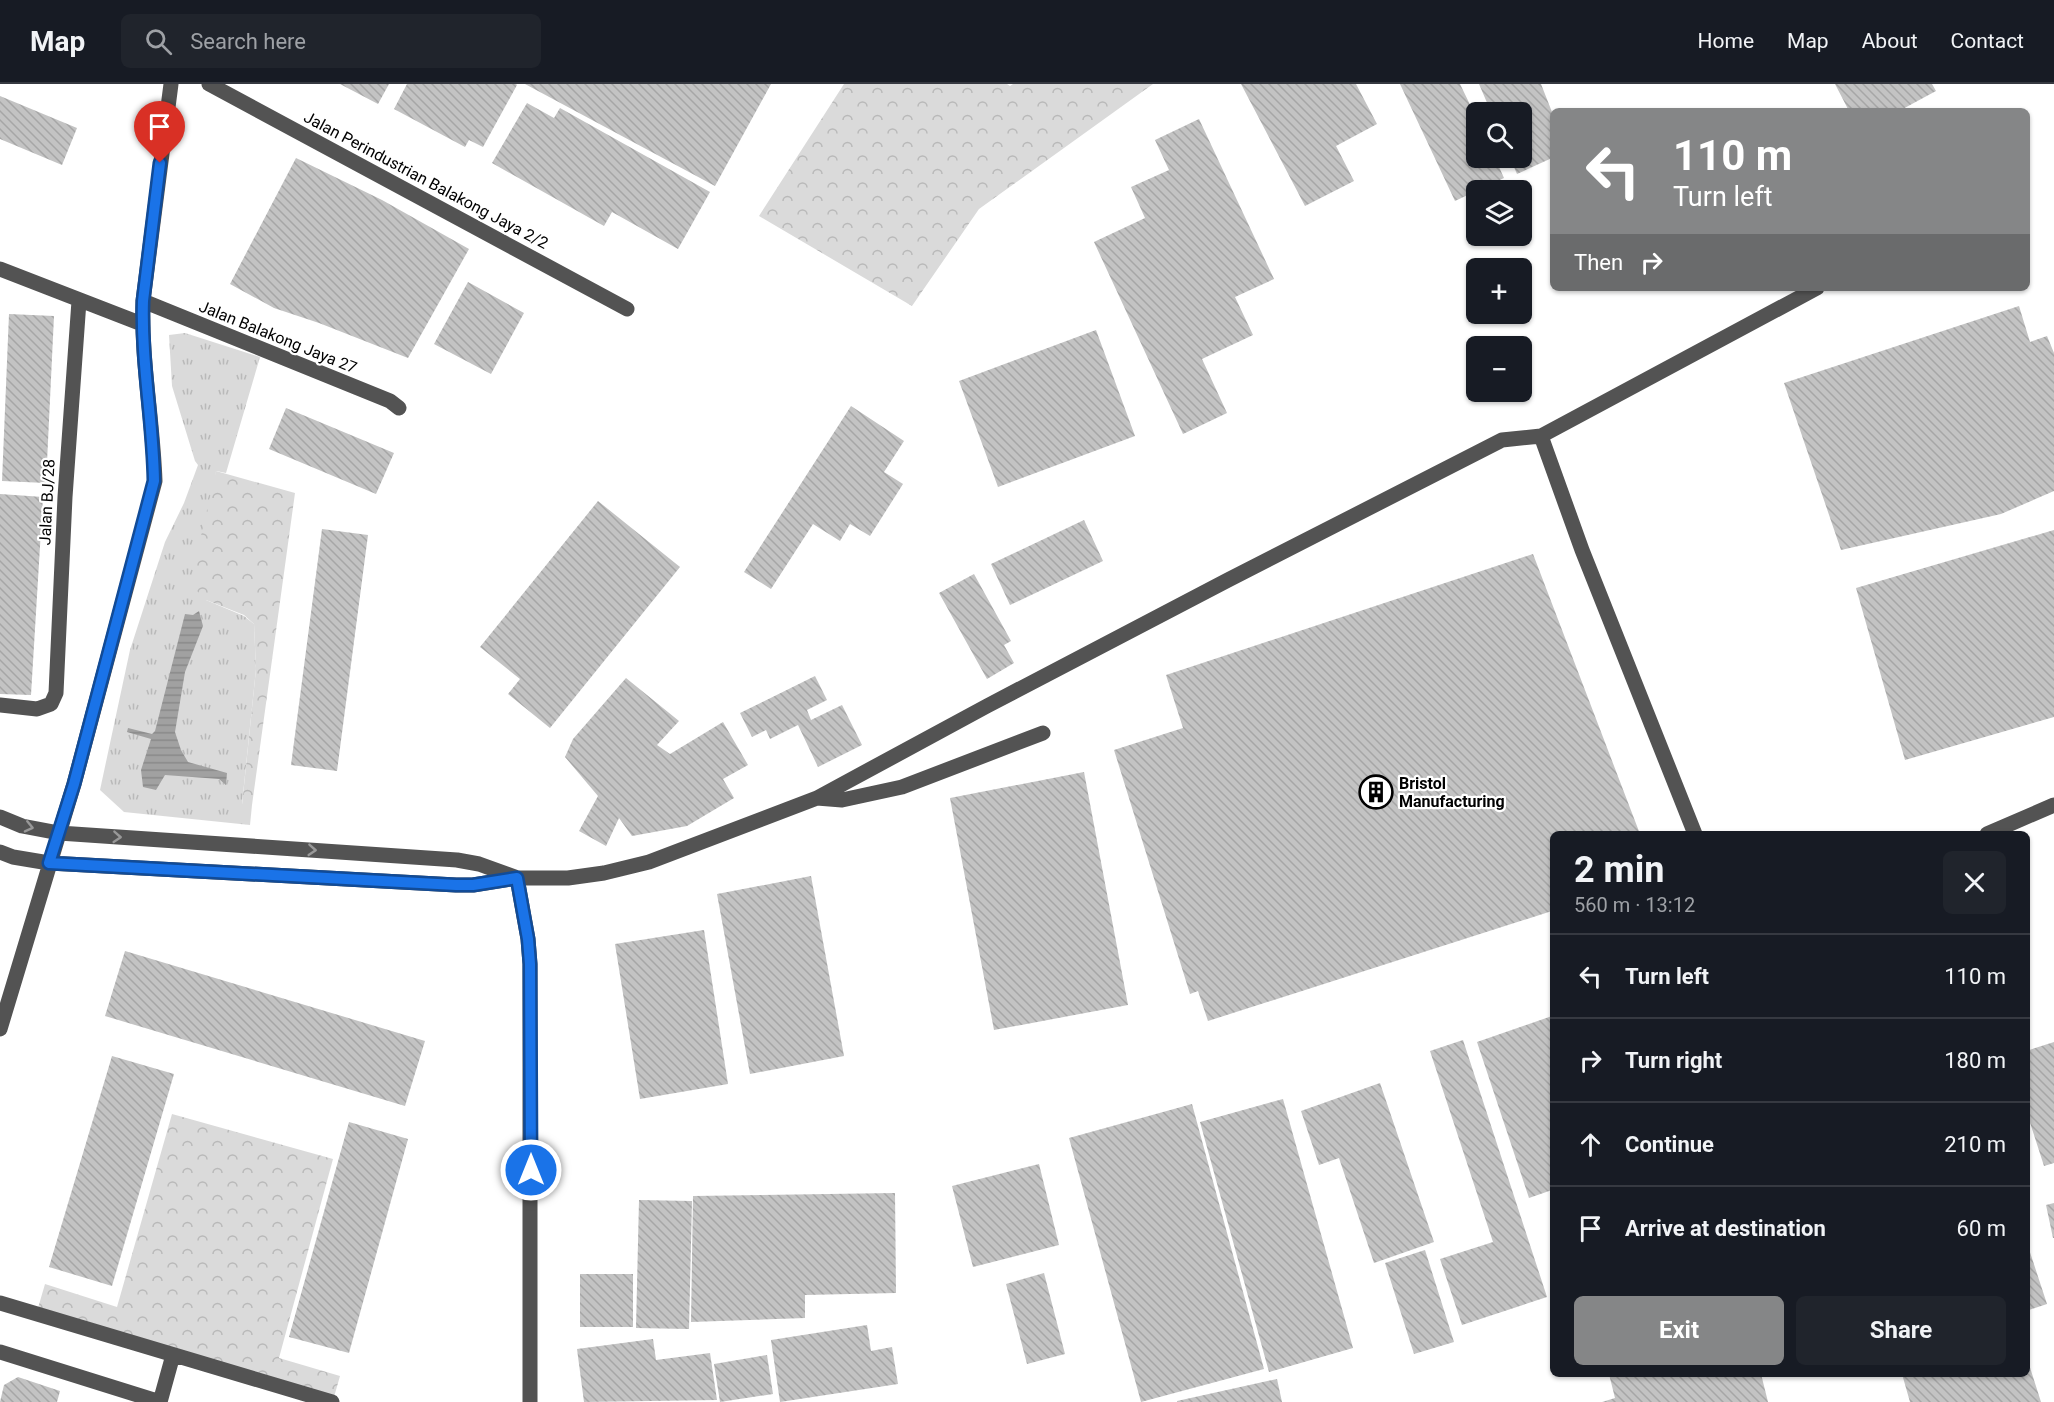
<!DOCTYPE html>
<html lang="en">
<head>
<meta charset="utf-8">
<style>
  :root { --surface:#171b24; --page:#20242c; --text:#f1f3f6; --muted:#9ea1a6; --line:#363941; --accent:#858687 }
  body { margin:0; font-family:Roboto,sans-serif; background:var(--page); color:var(--text); height:100vh; display:flex; flex-direction:column; font-size:22px; white-space:nowrap }
  * { box-sizing:border-box; margin:0 }
  p { font-size:20px; color:var(--muted) }
  .icon { flex:none; width:33px; height:33px; fill:none; stroke:currentColor; stroke-width:2; stroke-linecap:round; stroke-linejoin:round }
  .map { position:relative; flex:1; overflow:hidden }
  .sheet { position:absolute; left:1550px; top:747px; width:480px; height:546px; display:flex; flex-direction:column; background:var(--surface); border-radius:9px; box-shadow:0 2px 4px #0004 }
  .sheet>* { flex:none }
  .hud { position:absolute; left:1550px; top:24px; width:480px; height:183px; border-radius:9px; box-shadow:0 2px 4px #0004; background:#858687; color:#fff; overflow:hidden }
  .buttons { position:absolute; left:1466px; top:18px; display:grid; gap:12px }
  .buttons a { display:grid; place-items:center; width:66px; height:66px; border-radius:9px; background:var(--surface); box-shadow:0 2px 4px #0004; font-size:30px }
  .pin { position:absolute; display:grid; place-items:center; width:51px; height:51px; color:#fff; margin:-62px -26px; border-radius:50% 50% 50% 0; rotate:-45deg; box-shadow:0 0 6px #0007 }
  .pin .icon { rotate:45deg }
  .me { position:absolute; width:66px; margin:-33px; rotate:0deg; stroke-linejoin:round; filter:drop-shadow(0 0 4px #0008) }
  .turn { display:flex; align-items:center; gap:21px; height:126px; padding:0 24px; font-size:27px }
  .turn .icon { width:78px; height:78px; stroke-width:2.5 }
  .turn b { display:block; font-size:42px; line-height:51px }
  .then { display:flex; align-items:center; height:57px; padding:0 24px; background:#0003; gap:12px; font-size:22px }
  .round { display:grid; place-items:center; flex:none; width:63px; height:63px; border-radius:9px; background:var(--page) }
  .overview { display:flex; align-items:center; justify-content:space-between; height:102px; padding:0 24px }
  h1 { font-size:36px; font-weight:700; line-height:45px }
  .primary-button { display:flex; gap:12px; margin-top:auto; padding:12px 24px }
  .primary-button a { flex:1; height:69px; border-radius:9px; background:var(--accent); color:#fff; font-size:24px; font-weight:700; line-height:69px; text-align:center }
  .primary-button a+a { background:var(--page); color:var(--text) }
  ul { padding:0; list-style:none }
  li { display:flex; align-items:center; gap:18px; height:84px; padding:0 24px; border-top:2px solid var(--line) }
  li div { flex:1 }
  li b { display:block; font-size:22px }
  li em { font-style:normal }
  header { display:flex; align-items:center; gap:36px; box-sizing:border-box; height:84px; padding:0 30px; background:var(--surface); border-bottom:2px solid var(--line) }
  header strong { font-size:28px }
  nav { display:flex; gap:33px; margin-inline-start:auto; font-size:21px }
  .search { width:420px; height:54px; background:var(--page); display:flex; align-items:center; gap:15px; box-sizing:border-box; padding:0 21px; border-radius:9px; color:var(--muted); font-size:22px }
  .map>svg:first-child { display:block }
  .grass { fill:url(#grass-tufts) }
  .forest { fill:url(#forest-crowns) }
  .water { fill:url(#water-rules) }
  .building { fill:url(#building-back-hatch) }
  .lines { fill:none; stroke-linecap:round; stroke-linejoin:round }
  .minor { stroke:#535353; stroke-width:15 }
  .oneway { stroke:#989898 }
  .route-casing { stroke:#114b97; stroke-width:15 }
  .route { stroke:#1a73e8; stroke-width:10 }
  .labels { text-anchor:middle; dominant-baseline:central; stroke-width:4.5; stroke-linejoin:round; paint-order:stroke }
  .street-label { font-size:16px; fill:#000; stroke:#fff }
  .poi-label { font-size:16px; font-weight:bold; fill:#000; stroke:#fff; text-anchor:start }
</style>
</head>
<body>
<header>
<strong>Map</strong>
<div class="search"><svg class="icon" aria-label="search" viewBox="0 0 24 24"><circle cx="10" cy="10" r="6"/><path d="M15 15l6 6"/></svg>Search here</div>
<nav><a>Home</a><a>Map</a><a>About</a><a>Contact</a></nav>
</header>
<div class="map">
<svg width="2054" height="1318" viewBox="0 0 2054 1318">
  <defs>
    <pattern id="grass-tufts" width="24" height="20" patternUnits="userSpaceOnUse" patternTransform="scale(1.5)"><rect width="24" height="20" fill="#dadada"/><path d="M3 7l-1-3M5 7V3M7 7l1-3M15 17l-1-3M17 17v-4M19 17l1-3" fill="none" stroke="#b9b9b9"/></pattern>
    <pattern id="forest-crowns" width="20" height="18" patternUnits="userSpaceOnUse" patternTransform="scale(1.5)"><rect width="20" height="18" fill="#dadada"/><path d="M2 6a3 3 0 1 1 6 0M12 15a3 3 0 1 1 6 0" fill="none" stroke="#b9b9b9"/></pattern>
    <pattern id="water-rules" width="6" height="5" patternUnits="userSpaceOnUse" patternTransform="scale(1.5)"><rect width="6" height="5" fill="#a1a1a1"/><path d="M0 2.5h6" fill="none" stroke="#898989"/></pattern>
    <pattern id="building-back-hatch" width="6" height="6" patternUnits="userSpaceOnUse" patternTransform="scale(1.5)"><rect width="6" height="6" fill="#c3c3c3"/><path d="M-1 5l2 2M0 0l6 6M5-1l2 2" fill="none" stroke="#a6a6a6"/></pattern>
  </defs>
  <rect width="100%" height="100%" fill="#fff"/>
  <path class="grass" d="M185,249L260,273L226,389L216,387L206,516L244,532L254,540L256,585L242,720L252,721L250,741L124,728L100,706L130,566L165,458L184,419L198,381L195,377L172,302L169,251Z"/>
  <path class="forest" d="M844,0H1007L1010,2L1013,0H1153L979,125L912,222L759,132Z
    M216,387L295,409L252,721H242L256,585L254,540L244,531L206,516L196,506L194,482Z
    M172,1030L333,1075L279,1274L340,1292L334,1313L38,1224L45,1200L117,1223Z"/>
  <path class="water" d="M199,527L203,542L185,588L175,648L181,666L188,678L227,689L226,701L219,695L165,691L156,706L143,703L141,686L151,655L127,648L128,644L152,650L155,647L185,530L193,531Z"/>
  <path class="building" d="M340,0H389L378,20Z
    M407,0H516L517,1L483,63L469,56L465,63L394,25Z
    M525,0H771L715,102Z
    M1241,0H1356L1377,40L1336,62L1354,97L1305,122Z
    M1400,0H1460L1476,33V74H1495L1504,94L1455,117Z
    M1479,0H1541L1552,28V74L1517,90L1510,74H1521V28H1491Z
    M1835,0H1932L1936,7L1899,27H1849Z
    M0,12L77,44L62,81L0,55Z
    M527,19L554,34L560,24L710,108L678,165L612,128L604,142L492,79Z
    M1199,35L1274,195L1235,213L1253,251L1202,275L1227,329L1183,350L1094,158L1145,134L1131,103L1169,86L1155,56Z
    M296,74L382,116L469,165L408,274L319,239L274,224L230,200Z
    M468,198L524,229L491,290L434,260Z
    M2019,222L2030,258L2047,252L2054,269V407L2001,430L1841,466L1784,299Z
    M9,230L54,232L46,399L2,397Z
    M1096,246L1135,352L998,403L959,297Z
    M851,322L904,357L884,388L903,400L870,452L850,440L840,457L813,440L771,505L744,488Z
    M286,324L394,369L376,410L269,365Z
    M0,410L43,413L31,611L0,610Z
    M598,417L680,483L550,644L508,610L520,595L480,563Z
    M1084,436L1103,477L1010,521L991,480Z
    M322,445L368,451L337,687L291,681Z
    M2054,446V633L1905,676L1856,504Z
    M1533,470L1640,750H1552V827L1208,937L1198,907L1190,910L1114,666L1183,644L1166,591Z
    M974,490L1011,557L1004,561L1014,579L987,595L939,509Z
    M815,592L827,616L807,626L811,636L842,621L862,661L818,683L798,641L770,655L766,646L752,653L740,629Z
    M626,594L679,637L657,661L670,670L723,638L748,681L723,695L734,714L687,742L632,752L619,734L606,762L579,747L598,712L565,673L573,655Z
    M1084,688L1128,921L994,946L950,714Z
    M811,792L844,972L750,990L717,810Z
    M704,846L728,1000L640,1015L615,860Z
    M125,867L425,957L405,1022L105,932Z
    M1552,932V1106L1529,1114L1477,958Z
    M1463,956L1547,1213L1462,1241L1440,1175L1493,1158L1430,967Z
    M2054,958V1079L2044,1082L2026,1026V967Z
    M112,972L174,990L112,1202L49,1183Z
    M1380,999L1434,1158L1374,1179L1339,1074L1319,1081L1301,1027Z
    M1283,1015L1353,1264L1269,1288L1200,1038Z
    M1192,1020L1264,1285L1141,1318L1069,1054Z
    M349,1038L408,1055L349,1269L289,1253Z
    M1039,1080L1059,1161L973,1183L952,1102Z
    M895,1109L896,1209L805,1211V1234L691,1238L693,1112Z
    M639,1116L692,1117L689,1245L636,1244Z
    M2054,1119V1154H2053L2046,1121Z
    M2026,1156L2047,1220L2026,1227Z
    M1425,1166L1454,1258L1414,1270L1385,1179Z
    M1044,1189L1065,1270L1027,1280L1006,1200Z
    M580,1190H633V1243H580Z
    M867,1241L871,1267L892,1263L898,1300L780,1318L771,1256Z
    M653,1255L656,1276L710,1269L717,1316L584,1318L577,1265Z
    M767,1271L773,1310L720,1318L714,1280Z
    M2026,1271L2041,1318H1910L1902,1290H2026Z
    M1609,1290H1761L1768,1318H1602L1615,1314Z
    M18,1293L60,1307L57,1318H0L4,1301Z
    M1277,1295L1282,1318H1177V1317Z"/>
  <g class="lines">
    <path class="minor" d="M209,0L627,225
      M0,185L142,240
      M143,217L390,317L399,324
      M1541,352L1582,466L1695,750
      M0,621L37,625L51,620L56,609L65,413L79,217
      M817,714L842,716L902,703L1043,649
      M0,733L22,742L59,749L457,776L479,780L515,793
      M1987,750L2054,721
      M0,768L13,773L49,779L456,801H473L517,794H568L604,789L649,778L817,714L987,622L1228,496L1502,356L1541,352L1817,204
      M517,794L528,855L530,880V1318
      M0,945L74,700L155,397C153,337 141,277 143,217L171,0
      M0,1219L332,1318
      M0,1268L160,1318L173,1271"/>
  </g>
  <defs><path id="oneway-chevron" d="M-2-3.5L2.5 0L-2 3.5" fill="none" stroke-width="1.6" stroke-linecap="round" stroke-linejoin="round" transform="scale(1.5)"/></defs>
  <g class="oneway">
    <use href="#oneway-chevron" transform="translate(29 743) rotate(13)"/>
    <use href="#oneway-chevron" transform="translate(117 753) rotate(4)"/>
    <use href="#oneway-chevron" transform="translate(312 766) rotate(4)"/>
  </g>
  <g class="lines">
    <defs>
      <path id="route" d="M160,79L143,217C141,277 153,337 154,397L74,700L49,779L456,801H473L517,794L528,855L530,880L531,1086"/>
    </defs>
    <use href="#route" class="route-casing"/>
    <use href="#route" class="route"/>
  </g>
  <defs>
    <symbol id="building-ring" viewBox="-11 -11 22 22"><circle r="9.5" fill="#fff" stroke="#000" stroke-width="1.5"/><path d="M-4-6H4V6H1V3H-1V6H-4ZM-2.5-4.3h1.7v1.8h-1.7ZM.8-4.3h1.7v1.8H.8ZM-2.5-1h1.7V.8h-1.7ZM.8-1h1.7V.8H.8Z" fill="#000"/></symbol>
  </defs>
  <g fill-rule="evenodd">
    <use href="#building-ring" x="1357" y="689" width="38" height="38"/>
  </g>
  <g class="labels">
    <g class="street-label">
      <text transform="translate(426 96) rotate(28)">Jalan Perindustrian Balakong Jaya 2/2</text>
      <text transform="translate(278 253) rotate(22)">Jalan Balakong Jaya 27</text>
      <text transform="translate(47 418) rotate(-87)">Jalan BJ/28</text>
    </g>
    <g class="poi-label">
      <text x="1399" y="699">Bristol<tspan x="1399" dy="18">Manufacturing</tspan></text>
    </g>
  </g>
</svg>
<div class="buttons">
<a><svg class="icon" aria-label="search" viewBox="0 0 24 24"><circle cx="10" cy="10" r="6"/><path d="M15 15l6 6"/></svg></a>
<a><svg class="icon" aria-label="layers" viewBox="0 0 24 24"><path d="M12 4l9 5-9 5-9-5zM3 14l9 5 9-5"/></svg></a>
<a>+</a>
<a>−</a>
</div>
<div class="pin" style="left:160px;top:79px;background:#d93025"><svg class="icon" aria-label="arrive" viewBox="0 0 24 24"><path d="M6 21V4h12l-3 4 3 4H6"/></svg></div>
<svg class="me" style="left:531px;top:1086px" viewBox="-20 -20 40 40"><circle r="17" fill="#1a73e8" stroke="#fff" stroke-width="3"/><path d="M0-11L8 9 0 5-8 9z" fill="#fff"/></svg>
<div class="hud">
<div class="turn"><svg class="icon" aria-label="left" viewBox="0 0 24 24"><path d="M17 20v-9H6M10 6l-5 5 5 5"/></svg><div><b>110 m</b>Turn left</div></div>
<div class="then">Then<svg class="icon" aria-label="right" viewBox="0 0 24 24"><path d="M7 20v-9h11M14 6l5 5-5 5"/></svg></div>
</div>
<section class="sheet">
<div class="overview"><div><h1>2 min</h1><p>560 m · 13:12</p></div><a class="round"><svg class="icon" aria-label="close" viewBox="0 0 24 24"><path d="M6 6l12 12M18 6L6 18"/></svg></a></div>
<ul>
<li><svg class="icon" aria-label="left" viewBox="0 0 24 24"><path d="M17 20v-9H6M10 6l-5 5 5 5"/></svg><div><b>Turn left</b></div><em>110 m</em></li>
<li><svg class="icon" aria-label="right" viewBox="0 0 24 24"><path d="M7 20v-9h11M14 6l5 5-5 5"/></svg><div><b>Turn right</b></div><em>180 m</em></li>
<li><svg class="icon" aria-label="ahead" viewBox="0 0 24 24"><path d="M12 20V5M6 11l6-6 6 6"/></svg><div><b>Continue</b></div><em>210 m</em></li>
<li><svg class="icon" aria-label="arrive" viewBox="0 0 24 24"><path d="M6 21V4h12l-3 4 3 4H6"/></svg><div><b>Arrive at destination</b></div><em>60 m</em></li>
</ul>
<div class="primary-button"><a>Exit</a><a>Share</a></div>
</section>
</div>
</body>
</html>
